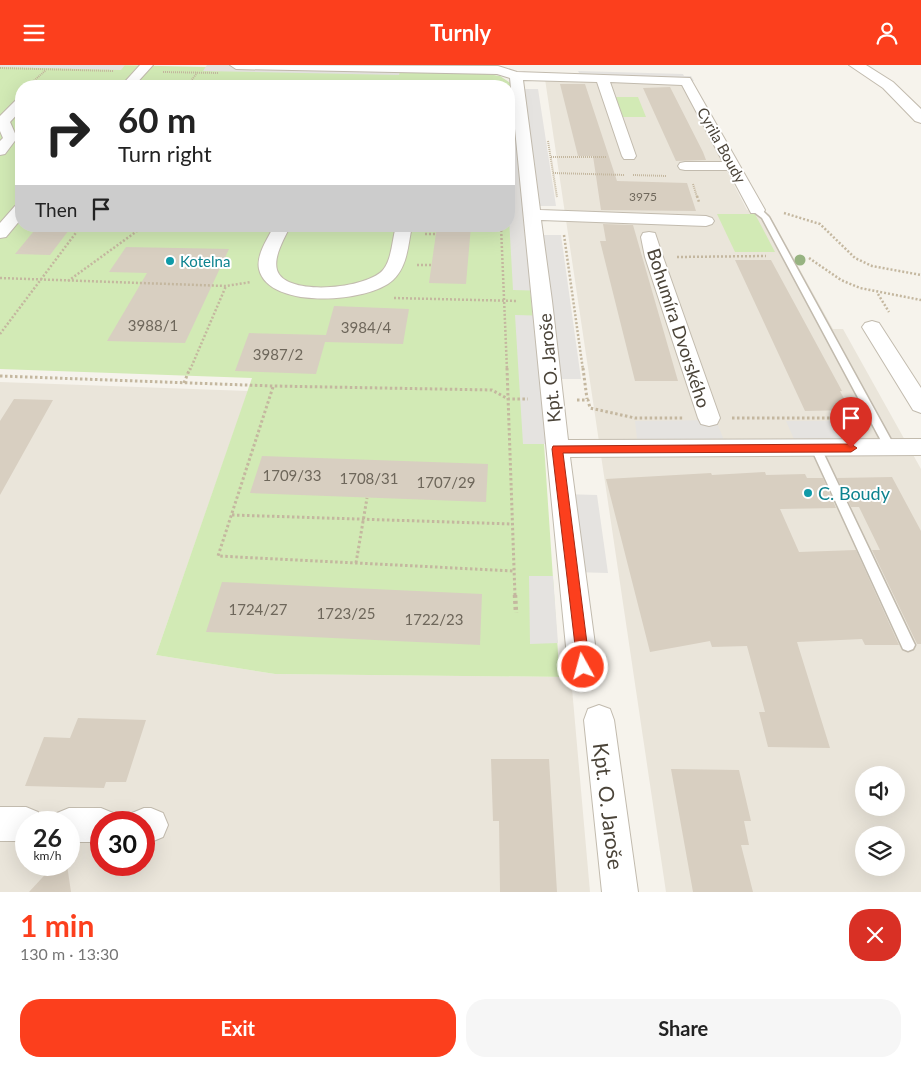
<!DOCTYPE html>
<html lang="en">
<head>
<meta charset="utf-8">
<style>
  :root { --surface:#fff; --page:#f6f6f6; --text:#222; --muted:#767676; --accent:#fc3f1d }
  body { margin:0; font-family:Lato,sans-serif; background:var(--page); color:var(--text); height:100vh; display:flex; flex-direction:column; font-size:19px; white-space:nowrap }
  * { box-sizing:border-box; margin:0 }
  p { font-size:16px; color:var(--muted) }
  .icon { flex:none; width:28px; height:28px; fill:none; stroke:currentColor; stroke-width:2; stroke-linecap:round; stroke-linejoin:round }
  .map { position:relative; height:827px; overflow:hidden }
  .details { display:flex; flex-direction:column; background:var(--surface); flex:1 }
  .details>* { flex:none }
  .guide { position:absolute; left:15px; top:15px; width:500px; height:152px; border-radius:20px; box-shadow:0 5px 20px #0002; background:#fff; color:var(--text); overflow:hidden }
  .tools { position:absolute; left:855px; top:701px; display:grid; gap:10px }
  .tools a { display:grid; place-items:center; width:50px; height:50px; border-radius:50%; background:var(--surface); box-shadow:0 5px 20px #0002; font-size:25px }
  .speed { position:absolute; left:15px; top:746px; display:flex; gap:10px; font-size:25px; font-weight:700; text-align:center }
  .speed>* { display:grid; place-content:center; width:65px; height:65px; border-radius:50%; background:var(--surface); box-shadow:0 5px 20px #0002; line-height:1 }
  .speed small { font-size:12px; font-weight:400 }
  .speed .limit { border:8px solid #d22; background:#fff; color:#111 }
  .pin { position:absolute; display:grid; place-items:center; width:42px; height:42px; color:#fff; margin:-51px -21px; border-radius:50% 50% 50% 0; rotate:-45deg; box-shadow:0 0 5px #0007 }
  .pin .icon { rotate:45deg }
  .me { position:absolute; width:55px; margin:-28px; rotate:353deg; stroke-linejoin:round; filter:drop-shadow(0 0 4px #0008) }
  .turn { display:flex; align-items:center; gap:18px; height:105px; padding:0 20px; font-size:22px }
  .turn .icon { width:65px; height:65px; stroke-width:2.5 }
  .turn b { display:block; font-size:35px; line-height:42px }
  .then { display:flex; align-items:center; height:48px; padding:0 20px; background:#0003; gap:10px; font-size:19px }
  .round { display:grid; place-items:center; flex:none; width:52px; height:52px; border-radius:20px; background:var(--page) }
  .summary { display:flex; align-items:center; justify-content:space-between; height:85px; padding:0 20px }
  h1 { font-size:30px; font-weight:700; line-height:38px; color:var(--accent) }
  .primary-button { display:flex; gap:10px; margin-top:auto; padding:10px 20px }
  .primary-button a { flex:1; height:58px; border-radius:20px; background:var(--accent); color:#fff; font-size:20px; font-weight:700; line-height:58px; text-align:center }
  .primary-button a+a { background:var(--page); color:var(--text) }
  header { display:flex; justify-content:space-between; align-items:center; height:65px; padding:0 20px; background:var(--accent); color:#fff; font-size:22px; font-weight:700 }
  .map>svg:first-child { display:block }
  .residential { fill:#eae5da; fill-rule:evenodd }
  .green { fill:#d2eab5; fill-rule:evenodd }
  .parking { fill:#e5e3e0 }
  .building { fill:#d8cfc1 }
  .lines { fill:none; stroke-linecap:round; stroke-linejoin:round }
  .service-casing { stroke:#c2bbae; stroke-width:3 }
  .minor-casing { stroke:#c2bbae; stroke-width:2 }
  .tertiary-casing { stroke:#c2bbae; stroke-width:2 }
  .path-far3 { stroke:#c4b79f; stroke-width:2; stroke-dasharray:1 1; stroke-linecap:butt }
  .path-far2 { stroke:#c4b79f; stroke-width:2.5; stroke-dasharray:2 2; stroke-linecap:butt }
  .path-far1 { stroke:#c4b79f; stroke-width:3; stroke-dasharray:2.5 2.5; stroke-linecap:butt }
  .path { stroke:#c4b79f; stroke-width:4.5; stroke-dasharray:3 3; stroke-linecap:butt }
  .service { fill:#fff; fill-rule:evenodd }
  .minor { fill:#fff; fill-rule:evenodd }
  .tertiary { fill:#fff; fill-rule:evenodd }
  .tree { fill:#97b381 }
  .route { fill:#fc3f1d; stroke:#a42913 }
  .culture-dot { fill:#0f9aa8; stroke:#fff; stroke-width:2 }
  .labels { text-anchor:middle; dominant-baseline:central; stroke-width:4; stroke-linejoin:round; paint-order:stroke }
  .far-number-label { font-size:12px; fill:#6e675b }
  .far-street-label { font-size:15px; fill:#4b4439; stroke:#fff }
  .far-culture-label { font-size:15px; fill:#0d838f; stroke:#fff; text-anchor:start }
  .number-label { font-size:15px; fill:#6e675b }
  .street-label { font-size:18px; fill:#4b4439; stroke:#fff }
  .culture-label { font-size:18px; fill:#0d838f; stroke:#fff; text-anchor:start }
  .near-street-label { font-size:21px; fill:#4b4439; stroke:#fff }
</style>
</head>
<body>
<header><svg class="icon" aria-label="menu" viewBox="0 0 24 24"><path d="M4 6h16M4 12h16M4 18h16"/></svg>Turnly<svg class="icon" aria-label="person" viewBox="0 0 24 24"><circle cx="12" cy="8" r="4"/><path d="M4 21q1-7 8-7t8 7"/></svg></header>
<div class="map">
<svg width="921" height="827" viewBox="0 0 921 827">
  <rect width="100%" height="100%" fill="#f6f3ec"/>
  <path class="residential" d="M545,14L682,19L747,145L769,149L833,264H843L921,404V827H666ZM864,710H896V742H864ZM864,770H896V802H864Z
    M0,317L248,326L156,590L275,609L571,612L590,827H0ZM26,758H69V800H26ZM101,758H144V800H101Z"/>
  <path class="green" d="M0,0H113L481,8L500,11L512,19L544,379L559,603L571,612L275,609L156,590L252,313L0,304ZM21,21H509V161H21Z
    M615,32H638L646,52H622Z
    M717,149H755L775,187H735Z"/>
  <path class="parking" d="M0,0H125L121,5L0,2Z
    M207,0H348L347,2L401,3L399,10L203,6Z
    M578,6L683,9L684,11H691L694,16L582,13Z
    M509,21L519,22V24H538L556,141H530L534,170H561L581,314H550L557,379H523L515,250L552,251L550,226L513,225L509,153Z
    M716,355L727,383H638L635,356Z
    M786,356H856L869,383H798Z
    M562,429L597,430L608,508L572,507Z
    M529,511H553L558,578L530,579Z"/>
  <path class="building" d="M560,19H585L617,116L687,118L696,146L601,145L593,91H578Z
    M670,22L703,87L706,95L676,96L643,23Z
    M603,159L633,160L678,316H635L600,176H606Z
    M38,161H72L50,190L15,189Z
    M437,161H471L466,219L429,218Z
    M126,182L229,184L185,278L107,276L147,208L109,207Z
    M735,195H771L842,326H840L850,345L805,346Z
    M334,241L409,244L403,279L325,277L316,309L235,306L249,268L326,270Z
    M14,334L53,335L0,430V356Z
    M262,391L488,399L486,437L250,428Z
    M765,407L766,410L805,409L807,413H823L836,443L780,444L799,487L856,485L899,580H865L862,574L797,577L830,683L768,682L759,647H765L747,581L712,582L710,576L650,587L606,414L711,408L712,410Z
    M892,412L921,466V579H917L872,485H880L859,442H851L837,413Z
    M222,517L482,529L480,580L206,567Z
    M78,653L146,655L126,717H106L104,723L25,721L44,672L70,673Z
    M491,694H549L557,827H500L499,756H493Z
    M671,704L739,705L751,756H744L749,780H741L753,827H693Z
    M54,800H67L71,827H29Z"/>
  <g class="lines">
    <defs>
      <path id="service" d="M754,143H760L769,152L895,382L894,385H886L762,153L754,147Z
        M816,379L821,383L913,576L915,580L913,584L908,586L903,584L811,383Z"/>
      <path id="minor" d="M140,0H153L134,21H121Z
        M230,0L498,1L517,7L690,13L765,145L763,148H751L728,105H685L680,104L678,101L680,98L685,97H723L682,20L610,17L636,91L634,94H624L622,91L597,17L523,15L540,145L706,151L712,153L714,156L712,159L706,161L541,155L552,236L568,375L921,374V390L570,392L598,602L593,612L583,616L573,612L568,602L510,13L497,9L236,4Z
        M21,34V45L10,57L17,73L5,89L0,90V76L3,73L0,66V51L16,35Z
        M21,139V154L6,172L0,173V158L15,141Z
        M274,161H290C285,173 273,191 277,205C285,232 367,224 383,205C392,194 392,175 396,161H412C408,179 408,201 393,215C369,238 268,245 259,204C256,190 268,173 274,161Z
        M649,167L655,168L663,192L720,353L717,359L709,361L701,359L698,353L645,192L641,172L643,168Z
        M872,256L879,258L921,323V348L913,345L862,262L865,258Z
        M599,640L610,644L614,655L638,827H602L584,655L588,644Z
        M0,742H26L38,747L42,758H26V776H0Z
        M69,743H101L113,748L117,758H101V777H69V758H53L57,748Z
        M144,743H151L163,748L168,760L163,772L151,777H144V758H128L132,748Z"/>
      <path id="tertiary" d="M849,0H866L893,17L921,44V58L915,56L883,23Z"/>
    </defs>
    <use href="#service" class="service-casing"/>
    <use href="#minor" class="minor-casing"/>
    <use href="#tertiary" class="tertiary-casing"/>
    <path class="path-far3" d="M0,3L114,6
      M163,7L219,8
      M28,21L46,5
      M187,21L197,8
      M548,76L557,132
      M551,92H607
      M553,108L625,110
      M633,110L667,111
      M693,119L697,132"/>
    <path class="path-far2" d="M697,131L699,137
      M784,148L820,159L855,193L872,201L921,210
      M501,161L507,305
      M425,169H436
      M564,170L583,305
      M677,192L766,191
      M809,193L841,215L860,223L921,235
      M417,200H431
      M0,213L226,221L251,217
      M68,216L144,161
      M878,229L889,247
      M394,233L518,236
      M0,269L81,161
      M190,305L226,221"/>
    <path class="path-far1" d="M507,303L515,531
      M583,303L587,334
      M0,311L273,321L492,325L508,334H528
      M184,318L190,303
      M273,322L218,491L514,506
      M577,335H588L590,343L635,353H683
      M732,353H853
      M232,450L512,459
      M356,498L367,433"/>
    <path class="path" d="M515,530L516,548"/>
    <use href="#service" class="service"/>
    <use href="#minor" class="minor"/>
    <use href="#tertiary" class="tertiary"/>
  </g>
  <circle class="tree" cx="800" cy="195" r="5.5"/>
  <path class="route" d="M851,379L857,383L851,387L563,388L590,602L588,606L583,608L578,606L552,384L553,381Z"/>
  <g class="culture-dot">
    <circle cx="170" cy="196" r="5"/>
    <circle cx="808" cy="428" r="5"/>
  </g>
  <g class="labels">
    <g class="far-number-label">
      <text x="643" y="131">3975</text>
    </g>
    <g class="far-street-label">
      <text transform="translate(722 80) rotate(61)">Cyrila Boudy</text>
    </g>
    <g class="far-culture-label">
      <text x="180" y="196">Kotelna</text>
    </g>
    <g class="number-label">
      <text x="153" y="260">3988/1</text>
      <text x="366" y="262">3984/4</text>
      <text x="278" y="289">3987/2</text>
      <text x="292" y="410">1709/33</text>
      <text x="369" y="413">1708/31</text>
      <text x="446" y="417">1707/29</text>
      <text x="258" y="544">1724/27</text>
      <text x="346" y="548">1723/25</text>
      <text x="434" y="554">1722/23</text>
    </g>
    <g class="street-label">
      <text transform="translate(679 263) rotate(72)">Bohumíra Dvorského</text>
      <text transform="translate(549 303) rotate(-95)">Kpt. O. Jaroše</text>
    </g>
    <g class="culture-label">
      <text x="818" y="428">C. Boudy</text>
    </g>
    <g class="near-street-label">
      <text transform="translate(609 741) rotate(83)">Kpt. O. Jaroše</text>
    </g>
  </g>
</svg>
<div class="tools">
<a><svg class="icon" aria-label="sound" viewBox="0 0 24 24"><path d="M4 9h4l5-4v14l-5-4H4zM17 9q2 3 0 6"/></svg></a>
<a><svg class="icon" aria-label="layers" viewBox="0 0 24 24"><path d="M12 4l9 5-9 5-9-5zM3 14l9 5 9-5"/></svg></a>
</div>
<div class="speed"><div>26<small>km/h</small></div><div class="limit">30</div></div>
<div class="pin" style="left:851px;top:383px;background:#d93025"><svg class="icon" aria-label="arrive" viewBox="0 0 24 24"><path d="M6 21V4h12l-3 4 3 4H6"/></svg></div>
<svg class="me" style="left:583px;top:602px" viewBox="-20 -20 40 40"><circle r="17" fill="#fc3f1d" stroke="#fff" stroke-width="3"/><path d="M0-11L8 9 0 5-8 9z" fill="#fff"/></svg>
<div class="guide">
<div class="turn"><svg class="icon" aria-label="right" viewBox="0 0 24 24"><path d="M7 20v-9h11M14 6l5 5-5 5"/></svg><div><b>60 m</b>Turn right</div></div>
<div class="then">Then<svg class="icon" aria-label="arrive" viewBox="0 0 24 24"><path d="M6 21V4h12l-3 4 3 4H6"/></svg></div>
</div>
</div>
<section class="details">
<div class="summary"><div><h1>1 min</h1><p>130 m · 13:30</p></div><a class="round" style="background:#d93025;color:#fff"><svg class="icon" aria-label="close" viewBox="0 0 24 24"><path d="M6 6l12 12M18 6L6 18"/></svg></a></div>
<div class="primary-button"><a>Exit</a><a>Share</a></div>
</section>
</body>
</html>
